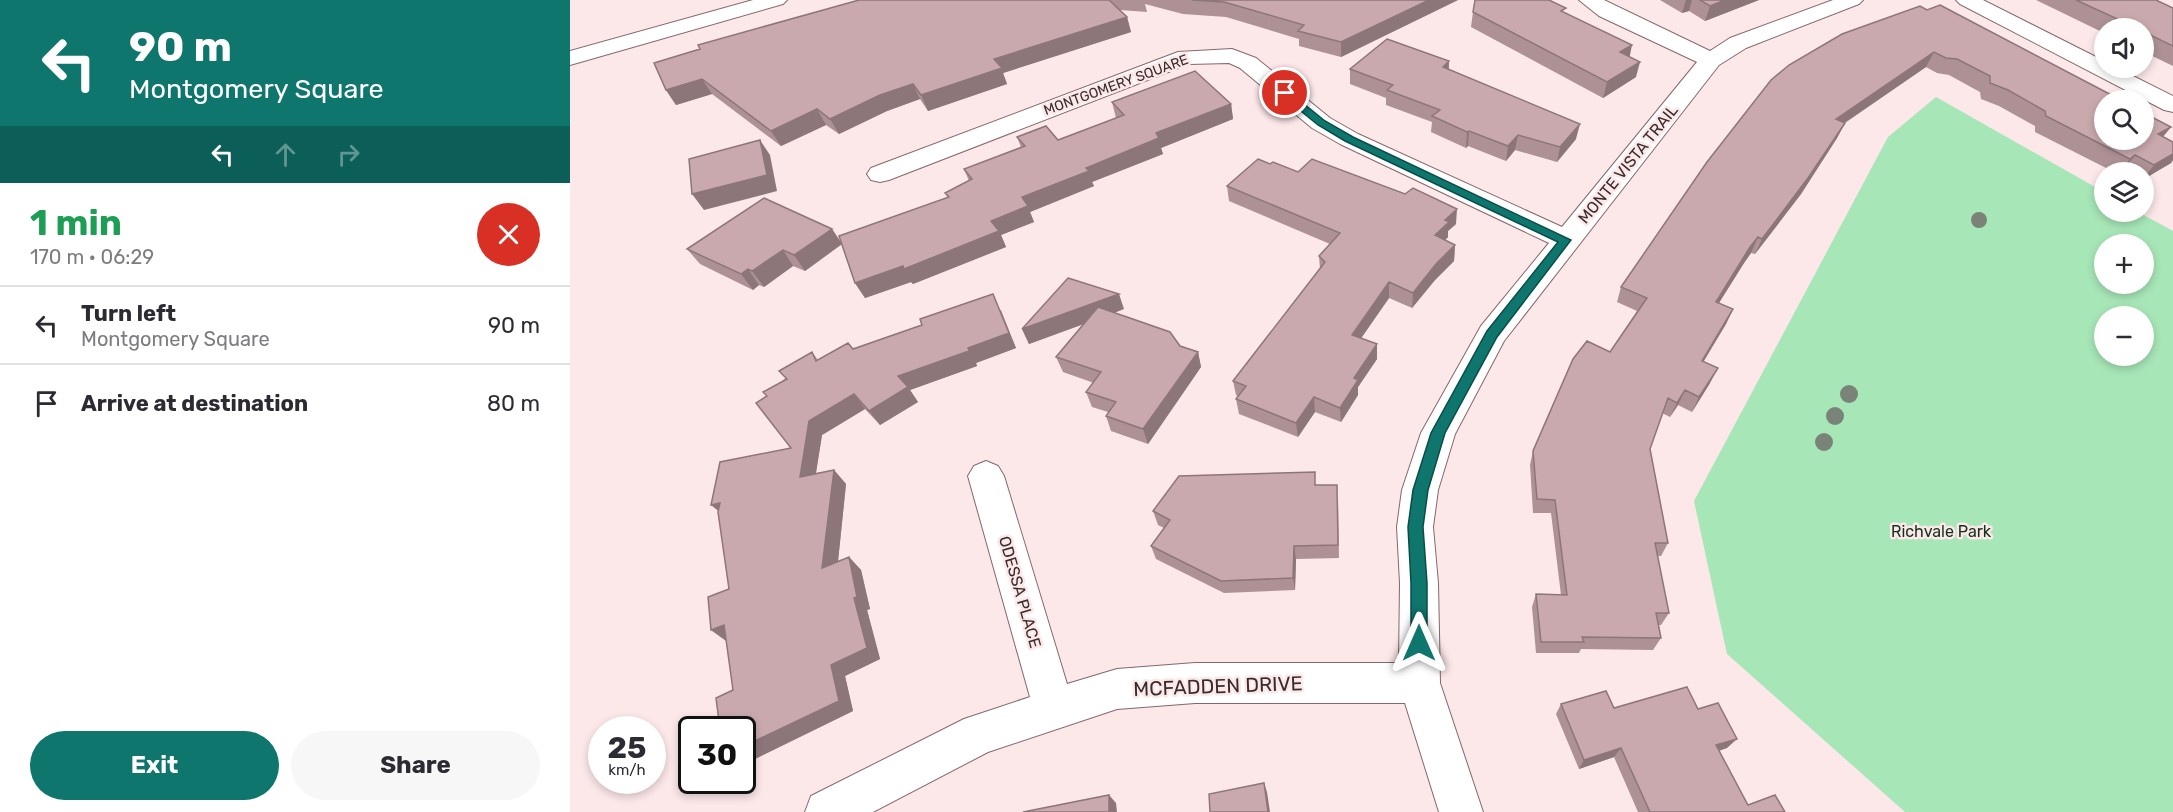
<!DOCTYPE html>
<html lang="en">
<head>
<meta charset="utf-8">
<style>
  :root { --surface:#fff; --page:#f7f7f7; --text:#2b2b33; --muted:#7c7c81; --line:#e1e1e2; --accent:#0f766e }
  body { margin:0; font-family:Rubik,sans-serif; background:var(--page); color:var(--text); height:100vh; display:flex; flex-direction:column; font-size:22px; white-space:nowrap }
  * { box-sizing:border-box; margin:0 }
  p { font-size:20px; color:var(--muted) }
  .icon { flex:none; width:33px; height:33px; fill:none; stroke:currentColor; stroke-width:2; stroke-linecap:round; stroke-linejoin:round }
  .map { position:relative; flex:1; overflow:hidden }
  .drawer { display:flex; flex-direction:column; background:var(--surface); width:570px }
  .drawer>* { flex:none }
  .guide { background:#0f766e; color:#fff; overflow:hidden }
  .tools { position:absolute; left:1524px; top:18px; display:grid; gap:12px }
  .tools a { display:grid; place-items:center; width:60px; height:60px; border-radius:50%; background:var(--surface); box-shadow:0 3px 9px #0003; font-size:30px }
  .speed { position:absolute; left:18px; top:716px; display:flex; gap:12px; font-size:30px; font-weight:700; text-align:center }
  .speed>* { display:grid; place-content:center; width:78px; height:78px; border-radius:50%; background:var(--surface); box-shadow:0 3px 9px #0003; line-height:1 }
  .speed small { font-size:15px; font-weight:400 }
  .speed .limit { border:3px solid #111; border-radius:9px; background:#fff; color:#111 }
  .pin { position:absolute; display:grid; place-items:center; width:51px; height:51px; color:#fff; margin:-26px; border:3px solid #fff; border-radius:50%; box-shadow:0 2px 6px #0007 }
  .me { position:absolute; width:66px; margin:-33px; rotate:0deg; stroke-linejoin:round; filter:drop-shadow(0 0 4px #0008) }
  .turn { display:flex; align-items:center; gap:21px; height:126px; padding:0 30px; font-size:27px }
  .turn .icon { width:78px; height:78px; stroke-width:2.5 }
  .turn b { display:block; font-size:42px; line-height:51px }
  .lanes { display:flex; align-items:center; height:57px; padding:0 30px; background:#0003; justify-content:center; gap:30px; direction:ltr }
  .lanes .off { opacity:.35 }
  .round { display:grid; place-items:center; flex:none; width:63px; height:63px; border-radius:32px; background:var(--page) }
  .overview { display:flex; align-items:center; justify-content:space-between; height:102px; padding:0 30px }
  h1 { font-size:36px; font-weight:700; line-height:45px; color:#1e9e55 }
  .primary-button { display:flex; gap:12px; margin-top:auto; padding:12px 30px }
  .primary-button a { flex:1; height:69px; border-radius:36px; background:var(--accent); color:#fff; font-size:24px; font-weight:700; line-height:69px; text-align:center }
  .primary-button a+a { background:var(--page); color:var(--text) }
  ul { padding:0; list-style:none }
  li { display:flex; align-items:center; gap:18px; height:78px; padding:0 30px; border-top:2px solid var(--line) }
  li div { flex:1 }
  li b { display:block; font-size:22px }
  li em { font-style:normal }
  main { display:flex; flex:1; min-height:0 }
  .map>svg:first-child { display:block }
  .green { fill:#a7e6b7; fill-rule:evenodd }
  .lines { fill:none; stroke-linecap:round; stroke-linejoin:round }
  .minor-casing { stroke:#85676c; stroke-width:2 }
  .minor { fill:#fff; fill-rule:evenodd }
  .tree { fill:#7a8378 }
  .wall { fill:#ad9195 }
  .shaded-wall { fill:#8d7679 }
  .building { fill:#c9a9ad; stroke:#8d7679; stroke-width:1.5 }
  .route { fill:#0f766e; stroke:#0a4d48; stroke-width:1.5 }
  .labels { text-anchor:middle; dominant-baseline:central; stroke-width:5; stroke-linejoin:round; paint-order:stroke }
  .far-street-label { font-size:14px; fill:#382c2d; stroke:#fce7e9 }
  .street-label { font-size:16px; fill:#382c2d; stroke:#fce7e9 }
  .park-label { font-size:16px; fill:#10321b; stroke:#fce7e9 }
  .near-street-label { font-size:20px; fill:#382c2d; stroke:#fce7e9 }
</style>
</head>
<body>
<main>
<section class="drawer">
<div class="guide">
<div class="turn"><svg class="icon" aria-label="left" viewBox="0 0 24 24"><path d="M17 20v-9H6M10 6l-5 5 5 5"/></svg><div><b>90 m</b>Montgomery Square</div></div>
<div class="lanes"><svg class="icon" aria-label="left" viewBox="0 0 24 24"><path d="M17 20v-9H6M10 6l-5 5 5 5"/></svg><svg class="icon off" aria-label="ahead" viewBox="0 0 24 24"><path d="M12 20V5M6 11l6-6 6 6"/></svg><svg class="icon off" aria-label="right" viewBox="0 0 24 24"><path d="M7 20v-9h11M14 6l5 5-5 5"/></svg></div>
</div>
<div class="overview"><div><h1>1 min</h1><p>170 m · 06:29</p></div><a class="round" style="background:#d93025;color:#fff"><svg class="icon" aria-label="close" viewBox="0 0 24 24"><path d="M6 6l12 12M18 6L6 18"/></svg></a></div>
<ul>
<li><svg class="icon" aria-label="left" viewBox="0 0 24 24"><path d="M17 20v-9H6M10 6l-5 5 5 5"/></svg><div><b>Turn left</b><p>Montgomery Square</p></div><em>90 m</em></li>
<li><svg class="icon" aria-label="arrive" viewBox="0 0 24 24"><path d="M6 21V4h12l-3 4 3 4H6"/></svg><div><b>Arrive at destination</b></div><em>80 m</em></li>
</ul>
<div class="primary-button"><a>Exit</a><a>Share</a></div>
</section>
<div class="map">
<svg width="1603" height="812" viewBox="0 0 1603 812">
  <rect width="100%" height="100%" fill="#fce7e9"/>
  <path class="green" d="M1366,97L1534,192V212H1568L1603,231V812H1335L1157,654L1124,501L1318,137ZM1534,244H1574V284H1534ZM1534,316H1574V356H1534Z"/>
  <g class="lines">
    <defs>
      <path id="minor" d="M183,0H217L213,4L0,65V51Z
        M1009,0H1034L1140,51L1160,38L1263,0H1293L1289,4L1176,48L1149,65L934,341L885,434L868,490L863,527L868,583L870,683L913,812H869L835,703H625L547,709L418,752L303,812H235L241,796L394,719L460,697L398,476L404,466L416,461L428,466L434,476L497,684L547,669L625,663H829L830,583L827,527L832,490L851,433L911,326L979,243L770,144L742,128L670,68L659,63L619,64L319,180L310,182L301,180L297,174L301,168L608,52L662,49L686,58L760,118L788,134L992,227L1127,62L1029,16Z
        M1386,0H1413L1534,61V68H1547L1603,96V112L1594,110L1390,4Z"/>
    </defs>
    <use href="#minor" class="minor-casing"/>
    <use href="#minor" class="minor"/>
  </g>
  <g class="tree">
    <circle cx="1409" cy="220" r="8"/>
    <circle cx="1279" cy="394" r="9"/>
    <circle cx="1265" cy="416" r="9"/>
    <circle cx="1254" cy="442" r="9"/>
  </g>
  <path class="wall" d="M289,0H888L771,57L729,46V39L656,17L613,14L575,4L577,12L550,10L557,17L561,32L433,73L437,84L358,111L350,99L317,111L269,134L256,125L211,146L142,94L106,105L96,90Z
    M1090,0H1189L1135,21L1119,11L1112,13Z
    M1466,0H1586L1603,8V66L1574,52V28H1534V33Z
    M1350,6L1601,127L1593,137L1603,142V160L1601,163L1574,179V172H1556L1553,171L1550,172H1544L1465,132V126L1429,106L1411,99L1410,92L1379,75L1367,73L1356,67L1275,123L1267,138L1231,194L1185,254L1181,253L1174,263L1149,303L1163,309L1156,324L1134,361L1140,383L1122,412L1108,405L1100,417L1092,413L1080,449L1098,543L1091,556H1087L1099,613L1091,625H1088L1091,638L1083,650L1011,649L1009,653H966L962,607L966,594L991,595L981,513H963L960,465L963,451L1040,352L1067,311L1047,302L1051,287Z
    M903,12L1059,57L1066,77L1033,98L901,27Z
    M879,61V69L1006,139L987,162L945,150L936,161L898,146L896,148L861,132L862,122L816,105V98L780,84V69Z
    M542,102L661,104L663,119L591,148L593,154L522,182L524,186L460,212L464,222L431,235L436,247L343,284L341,282L295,298L285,283L378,198L375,193L399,181L394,169L451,147L447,137L488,140L546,118Z
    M700,164L728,172L886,224L878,231V237L875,240L885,245L884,261L865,280L842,308L819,298L791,338L807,344V359L788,387V395L771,422L745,412L728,437L669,414L666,399L668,396L666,395L663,381L750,269L749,256L760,244L659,201L657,186Z
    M262,229L272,244L235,271L223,266L194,287L189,285L183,290L130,264L117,249Z
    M554,309L544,313L610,346L628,352L631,367L578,444L541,431L536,416L538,412L522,407L516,392L524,383L493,372L486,357L514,324L459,344L452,329Z
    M431,310L446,348L406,363L407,366L340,390L348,402L310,425L295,409L252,435L246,473L264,470L276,484L268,561L279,557L291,570L300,609L297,610L310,659L275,676L283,711L185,759L172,752V729L163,690L156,641L141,630L221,448L197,396L242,352L248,360L283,349Z
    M747,485L768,499L769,558L726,559L725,590L654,593L586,559L581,546L594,528L588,525L583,511Z
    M991,704L1044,708L1128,709L1157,748L1149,751L1178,805L1215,812H1068L1044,757L1009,769L986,714Z"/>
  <path class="shaded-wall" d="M859,0H888L771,57V42Z
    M1116,0H1122L1119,11L1112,13Z
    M1155,0H1189L1135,21L1140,6Z
    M557,17L561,32L433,73L437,84L358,111L351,95L424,59Z
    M1062,45L1059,60L1050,52Z
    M1364,52L1356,67L1258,134L1266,119Z
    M879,61L878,76L873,67Z
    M1070,62L1066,77L1033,98L1037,82Z
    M132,79L142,94L106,105L96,90Z
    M343,84L350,99L317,111L269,134L260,119L310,95Z
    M661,104L663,119L591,148L593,154L522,182L524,186L460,212L464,222L431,235L436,247L343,284L341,282L295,298L285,283L421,221L452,197L586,133Z
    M247,109L256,125L211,146L201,131Z
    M1275,123L1267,138L1231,194L1185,254L1192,239Z
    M1010,124L1006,139L987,162L990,147Z
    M1601,127L1588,142V134Z
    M899,131L898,146L896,148L897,132Z
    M948,135L945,150L936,161L938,146Z
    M190,140L200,155L207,191L134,210L122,194Z
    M1603,154V160L1601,163L1574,179V178L1584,165Z
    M1565,155L1553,171L1549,172L1560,159Z
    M887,209L886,224L878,231V237L864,251L865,235L875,220Z
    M262,229L272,244L235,271L224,255Z
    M1188,237L1181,253L1174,263L1140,317L1146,302L1180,247Z
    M885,245L884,261L865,280L842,308L843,293L866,264Z
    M213,250L223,266L194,287L182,271Z
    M178,269L189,285L183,290L171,274Z
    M819,282V298L783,350L782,335Z
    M423,294L446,348L406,363L407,366L340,390L348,402L310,425L299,411L328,376L398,348Z
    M549,294L554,309L459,344L452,329Z
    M1163,309L1156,324L1125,375L1132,361Z
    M807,344V359L788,387V395L771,422L770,408L784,378Z
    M628,352L631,367L578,444L573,429Z
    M1148,368L1140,383L1122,412L1129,397Z
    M1115,390L1108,405L1100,417L1107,403Z
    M284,394L295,409L252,435L243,491L230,477L239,421Z
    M744,397L745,412L728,437L726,423Z
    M264,470L276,484L266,581L252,568Z
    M150,503L157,518L141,505Z
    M724,546L726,559L725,590L723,578Z
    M279,557L291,570L300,609L297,610L310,659L275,676L283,711L185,759L172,752V747L261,665L284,598Z
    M154,625L158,642L141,630Z
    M1167,739L1157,748L1137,754L1146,745Z
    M1051,748L1044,757L1009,769L1014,760Z
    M694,783L697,792L700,812H698Z
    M539,795L546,803L547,812H539Z"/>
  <path class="building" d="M289,0H539L557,17L424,59L432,68L351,95L343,84L310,95L260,119L247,109L201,131L132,79L96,90L84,63L130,49L128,45Z
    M622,0H859L771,42L728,31L734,25L654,2Z
    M905,0H979L996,8L991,11L1062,45L1050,52L1070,62L1037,82L903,12Z
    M1130,0H1155L1140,6Z
    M1506,0H1586L1603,8V46L1574,32V28H1567Z
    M1370,5L1551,100H1534V140H1574V113L1601,127L1588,134L1603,142V154L1584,165L1565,155L1560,159L1476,116L1475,111L1438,90L1420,83V76L1387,59L1376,58L1364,52L1266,119L1275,123L1238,178L1192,239L1188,237L1180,247L1146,302L1163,309L1132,361L1148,368L1129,397L1115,390L1107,403L1098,398L1080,449L1098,543H1085L1099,613H1086L1091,638L1012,637L1014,642H971L966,594L997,595L985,500L967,499L963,451L1003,359L1017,341L1040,352L1077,298L1051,287L1137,162L1201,80L1219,65L1272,34L1350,6L1357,10Z
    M817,39L879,61L873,67L1010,124L990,147L948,135L938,146L899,131L897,132L862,116L870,110L817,90L823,85L780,69Z
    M625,71L661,104L586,133L589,138L516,168L519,171L452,197L458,206L421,221L429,231L334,269L333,266L285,283L269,236L379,197L375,193L402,179L394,169L455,146L447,137L476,126L488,140L554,115L542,102Z
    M190,140L197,175L122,194L119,159Z
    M688,159L700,164L703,162L728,172L742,159L835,194L843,188L887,209L875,220L879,222L865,235L885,245L866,264L843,293L819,282L782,335L807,344L784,378L788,380L770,408L744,397L726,423L666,399L676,386L663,381L755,262L749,256L770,233L657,186Z
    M194,198L262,229L224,255L213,250L182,271L178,269L171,274L117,249Z
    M498,278L549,294L452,329Z
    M423,294L439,333L398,348L399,351L328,376L338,387L299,411L284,394L239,421L230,477L264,470L252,568L279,557L287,597L284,598L297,648L261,665L269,701L172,747V729H165L164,725L157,729H150L146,698L163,690L154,625L141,630L138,597L159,589L148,512L150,503L141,505L150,462L221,448L186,403L197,396L193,392L217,379L209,371L242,352L246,361L278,343L283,349L352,325L350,319Z
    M528,307L600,332L610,346L628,352L573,429L536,416L546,402L516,392L531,372L486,357Z
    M745,472V485H767L768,545L724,546L723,578L651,581L581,546L600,520L583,511L609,476Z
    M1117,687L1128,709L1148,703L1167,739L1146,745L1178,805L1205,795L1215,812H1080L1051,748L1014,760L991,704L1036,691L1044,708Z
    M694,783L698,812H640L639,794Z
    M539,795V812H453Z"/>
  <path class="route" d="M711,91H718L755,121L783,137L1001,240L927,337L875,433L858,490L853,527L857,583V643L855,648L849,651L843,648L841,643V583L838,527L843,490L861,433L917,331L988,242L775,141L748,125L711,95Z"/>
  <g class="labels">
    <g class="far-street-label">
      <text transform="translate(546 85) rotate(-20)">MONTGOMERY SQUARE</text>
    </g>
    <g class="street-label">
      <text transform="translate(1058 164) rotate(-51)">MONTE VISTA TRAIL</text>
      <text transform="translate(450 592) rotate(74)">ODESSA PLACE</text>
    </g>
    <g class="park-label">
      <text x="1371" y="531">Richvale Park</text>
    </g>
    <g class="near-street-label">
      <text transform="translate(648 686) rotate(-2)">MCFADDEN DRIVE</text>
    </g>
  </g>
</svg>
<div class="tools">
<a><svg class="icon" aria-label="sound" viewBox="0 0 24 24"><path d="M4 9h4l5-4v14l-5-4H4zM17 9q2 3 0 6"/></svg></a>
<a><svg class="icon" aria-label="search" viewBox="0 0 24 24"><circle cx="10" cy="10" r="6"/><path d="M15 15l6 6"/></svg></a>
<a><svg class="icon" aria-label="layers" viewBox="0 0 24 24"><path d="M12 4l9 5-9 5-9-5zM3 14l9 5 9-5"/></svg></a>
<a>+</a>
<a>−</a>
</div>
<div class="speed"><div>25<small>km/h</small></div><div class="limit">30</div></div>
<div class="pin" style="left:715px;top:93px;background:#d93025"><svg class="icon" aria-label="arrive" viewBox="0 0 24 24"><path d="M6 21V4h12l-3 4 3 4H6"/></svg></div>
<svg class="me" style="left:849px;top:643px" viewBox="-20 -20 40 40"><path d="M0-17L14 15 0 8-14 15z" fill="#0f766e" stroke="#fff" stroke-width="4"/></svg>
</div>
</main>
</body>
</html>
